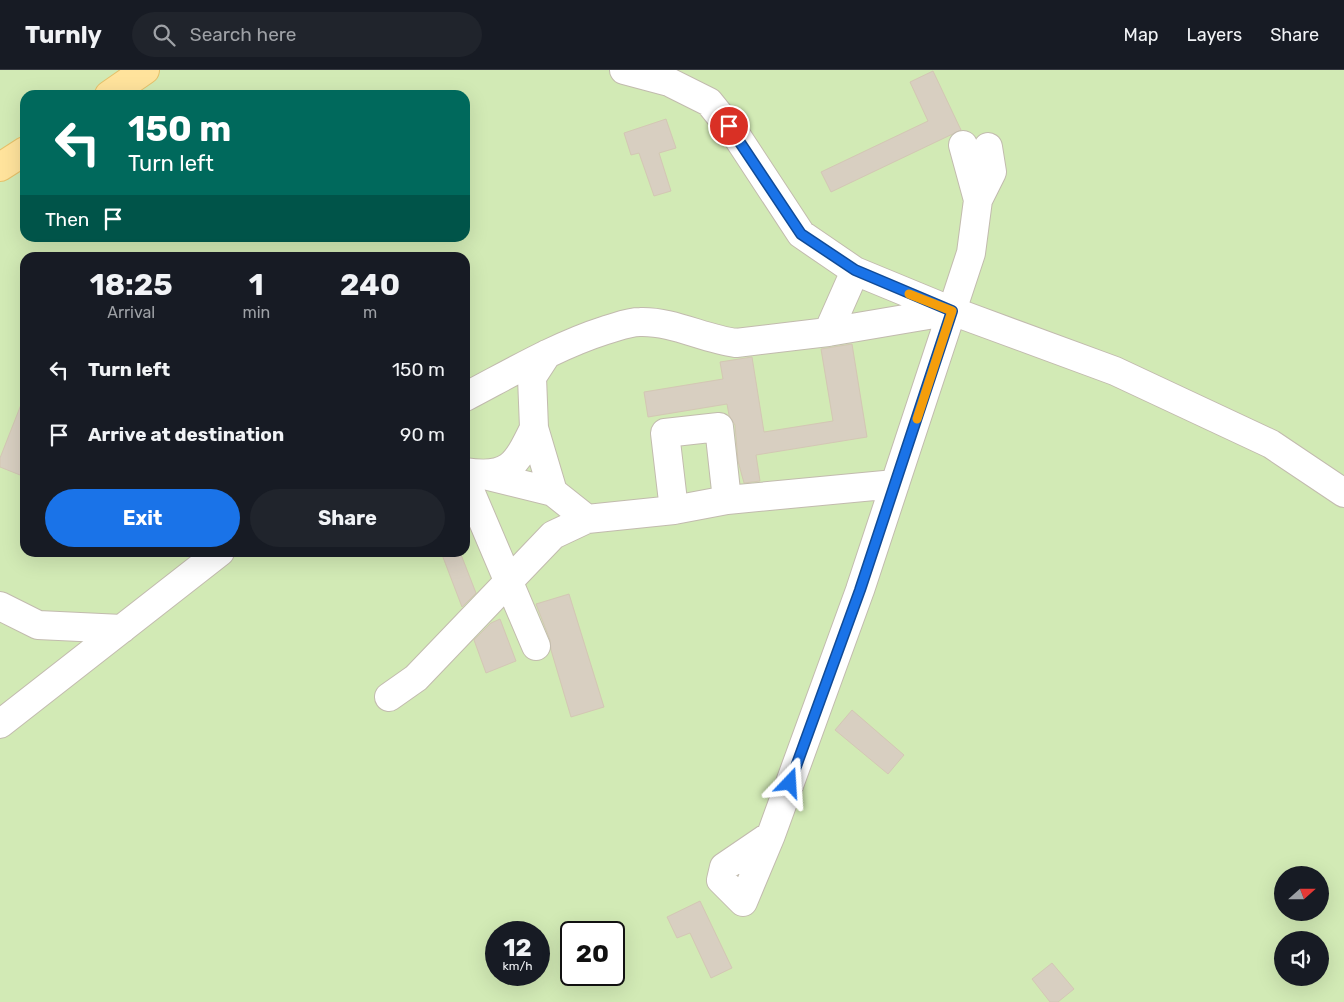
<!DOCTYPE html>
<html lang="en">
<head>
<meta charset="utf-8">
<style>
  :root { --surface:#171b24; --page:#20242c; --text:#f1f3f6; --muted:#9ea1a6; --line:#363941; --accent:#1a73e8 }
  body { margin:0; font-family:Rubik,sans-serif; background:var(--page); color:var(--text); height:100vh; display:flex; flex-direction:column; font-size:19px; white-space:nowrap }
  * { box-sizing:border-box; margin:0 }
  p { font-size:16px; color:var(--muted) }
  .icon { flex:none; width:28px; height:28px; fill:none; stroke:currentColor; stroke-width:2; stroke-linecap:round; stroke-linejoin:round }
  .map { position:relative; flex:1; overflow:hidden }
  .drawer { position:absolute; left:20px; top:182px; width:450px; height:305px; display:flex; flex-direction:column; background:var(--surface); border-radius:15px; box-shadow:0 5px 20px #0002 }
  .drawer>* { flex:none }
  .banner { position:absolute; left:20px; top:20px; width:450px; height:152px; border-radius:15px; box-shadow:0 5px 20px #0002; background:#00695c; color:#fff; overflow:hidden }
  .needle { width:32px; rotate:69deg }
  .tools { position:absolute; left:1274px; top:796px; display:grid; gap:10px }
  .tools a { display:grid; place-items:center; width:55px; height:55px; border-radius:50%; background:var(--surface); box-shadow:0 5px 20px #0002; font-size:25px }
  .speed { position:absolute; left:485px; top:851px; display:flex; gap:10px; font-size:25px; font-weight:700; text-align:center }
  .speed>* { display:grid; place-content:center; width:65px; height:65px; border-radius:50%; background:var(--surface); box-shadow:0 5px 20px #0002; line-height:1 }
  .speed small { font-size:12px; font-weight:400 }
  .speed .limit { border:2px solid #111; border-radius:8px; background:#fff; color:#111 }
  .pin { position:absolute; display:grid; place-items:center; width:42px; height:42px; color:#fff; margin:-21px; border:2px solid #fff; border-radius:50%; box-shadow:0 1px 5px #0007 }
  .me { position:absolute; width:55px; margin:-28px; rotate:20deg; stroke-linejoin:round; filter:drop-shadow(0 0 4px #0008) }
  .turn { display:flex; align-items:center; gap:18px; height:105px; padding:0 25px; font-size:22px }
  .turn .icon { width:65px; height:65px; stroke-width:2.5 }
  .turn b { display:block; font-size:35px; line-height:42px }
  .then { display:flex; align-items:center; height:48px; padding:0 25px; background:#0003; gap:10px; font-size:19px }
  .eta { display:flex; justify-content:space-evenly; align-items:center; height:85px; text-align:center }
  .eta b { font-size:30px; font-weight:700; line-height:35px }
  .action { display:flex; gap:10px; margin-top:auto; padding:10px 25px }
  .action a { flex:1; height:58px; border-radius:30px; background:var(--accent); color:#fff; font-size:20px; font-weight:700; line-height:58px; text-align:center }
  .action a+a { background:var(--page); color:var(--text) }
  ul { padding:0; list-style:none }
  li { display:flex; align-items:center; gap:15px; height:65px; padding:0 25px }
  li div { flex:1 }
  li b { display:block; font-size:19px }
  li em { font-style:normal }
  header { display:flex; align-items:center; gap:30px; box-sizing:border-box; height:70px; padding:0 25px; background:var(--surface); border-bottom:1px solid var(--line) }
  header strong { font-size:24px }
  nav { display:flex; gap:28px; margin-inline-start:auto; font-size:18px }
  .search { width:350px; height:45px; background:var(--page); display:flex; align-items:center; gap:12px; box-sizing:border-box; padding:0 18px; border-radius:28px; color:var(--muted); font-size:19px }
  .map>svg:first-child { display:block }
  .green { fill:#d2eab5; fill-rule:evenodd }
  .building { fill:#d8cfc1; stroke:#d3c7b4 }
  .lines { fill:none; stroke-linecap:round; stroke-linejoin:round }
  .minor-casing { stroke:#c2bbae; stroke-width:30 }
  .major-casing { stroke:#e6c16a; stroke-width:30 }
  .minor { stroke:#fff; stroke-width:28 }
  .major { stroke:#ffe39c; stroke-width:28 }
  .route-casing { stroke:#114b97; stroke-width:12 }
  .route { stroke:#1a73e8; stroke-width:9 }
  .slow { stroke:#f59e0b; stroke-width:9 }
</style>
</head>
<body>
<header>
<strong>Turnly</strong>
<div class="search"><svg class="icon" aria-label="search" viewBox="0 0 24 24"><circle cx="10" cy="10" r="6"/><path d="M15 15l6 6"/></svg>Search here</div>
<nav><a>Map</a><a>Layers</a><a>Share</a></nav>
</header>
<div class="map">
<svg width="1344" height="932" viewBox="0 0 1344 932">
  <rect width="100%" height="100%" fill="#f6f3ec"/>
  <path class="green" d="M0,0H1344V932H0ZM25,25H465V168H25ZM25,188H465V482H25ZM1282,805H1320V842H1282ZM496,862H539V905H496ZM571,862H614V905H571ZM1282,870H1320V908H1282Z"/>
  <path class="building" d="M933,1L961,60L831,122L821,102L928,51L910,12Z
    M666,49L676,78L659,83L671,121L654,126L639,83L631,85L624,63Z
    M852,274L867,367L756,385L760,411L744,413L738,391L735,355L729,345L727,334L648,347L644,322L723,309L720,292L752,287L764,362L833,351L821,279Z
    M24,327L25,328V407L0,397V388Z
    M441,482H460L476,523L462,537Z
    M569,524L604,637L571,647L551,580L550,570L536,534Z
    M500,549L516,591L486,603L474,570L491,553Z
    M852,640L904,685L888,704L835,660Z
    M700,831L732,898L711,908L690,863L677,868L667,847Z
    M1052,893L1074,919L1058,932H1050L1032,909Z"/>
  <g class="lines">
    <defs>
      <path id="minor" d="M624,0L669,12L709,32L738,68L801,164L855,201L952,241L1115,301L1271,374L1344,423
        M978,130L992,102L988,77
        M855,201L828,262L952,241
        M547,284L532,307L534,358L553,422L587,449
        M465,327C511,303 556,276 606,260C617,257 628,252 640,252C673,251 704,269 736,273L828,262
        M465,402C509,409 516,395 534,358
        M484,405L553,422
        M465,409L536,576
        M674,440L665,363L719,357L727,430
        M0,536L38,555L122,559
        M389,627L416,608L553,465L587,449L674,440L727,430L895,414
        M0,654L220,482
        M771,765L724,797L721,810L743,832L771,765L860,520L971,183L978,130L963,75"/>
      <path id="major" d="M109,25L145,0
        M0,97L25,81"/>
    </defs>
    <use href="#minor" class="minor-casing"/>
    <use href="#major" class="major-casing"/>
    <use href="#minor" class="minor"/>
    <use href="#major" class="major"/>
  </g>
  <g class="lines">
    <defs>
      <path id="route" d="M729,56L801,164L855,200L952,241L860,520L790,713"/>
    </defs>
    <use href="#route" class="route-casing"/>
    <use href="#route" class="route"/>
    <path class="slow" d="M909,224L952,241L917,349"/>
  </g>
</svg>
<div class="tools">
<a><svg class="needle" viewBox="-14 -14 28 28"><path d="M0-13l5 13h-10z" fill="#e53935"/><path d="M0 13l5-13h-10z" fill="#9ea1a6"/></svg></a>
<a><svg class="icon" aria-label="sound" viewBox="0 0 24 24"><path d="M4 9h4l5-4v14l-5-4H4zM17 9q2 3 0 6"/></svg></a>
</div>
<div class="speed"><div>12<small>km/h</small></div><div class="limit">20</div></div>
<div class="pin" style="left:729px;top:56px;background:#d93025"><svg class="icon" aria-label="arrive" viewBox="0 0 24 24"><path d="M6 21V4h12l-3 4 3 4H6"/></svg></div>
<svg class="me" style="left:790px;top:713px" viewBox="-20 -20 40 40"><path d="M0-17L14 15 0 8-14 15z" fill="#1a73e8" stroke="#fff" stroke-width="4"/></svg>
<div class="banner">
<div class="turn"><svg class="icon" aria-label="left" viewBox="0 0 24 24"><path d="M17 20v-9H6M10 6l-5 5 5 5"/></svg><div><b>150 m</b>Turn left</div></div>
<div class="then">Then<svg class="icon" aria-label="arrive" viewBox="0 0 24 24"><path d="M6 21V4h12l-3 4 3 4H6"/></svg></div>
</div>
<section class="drawer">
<div class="eta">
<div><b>18:25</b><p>Arrival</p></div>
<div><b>1</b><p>min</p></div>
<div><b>240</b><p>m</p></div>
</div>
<ul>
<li><svg class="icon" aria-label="left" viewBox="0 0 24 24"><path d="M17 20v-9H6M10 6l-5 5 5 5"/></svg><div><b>Turn left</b></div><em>150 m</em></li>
<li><svg class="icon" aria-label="arrive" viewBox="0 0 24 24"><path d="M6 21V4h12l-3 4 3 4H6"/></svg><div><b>Arrive at destination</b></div><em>90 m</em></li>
</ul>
<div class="action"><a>Exit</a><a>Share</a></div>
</section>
</div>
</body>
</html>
